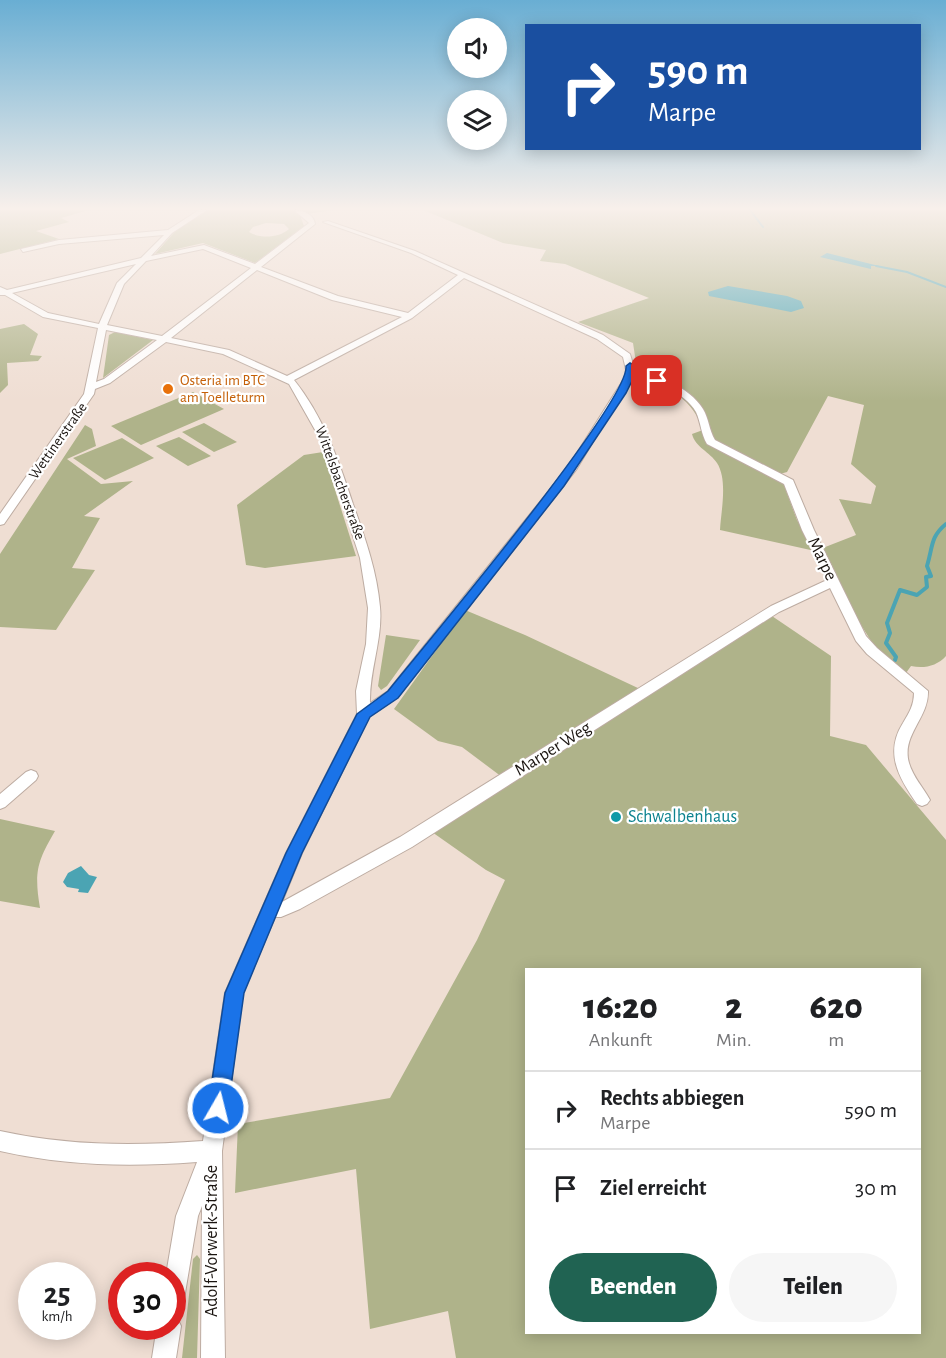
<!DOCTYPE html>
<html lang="de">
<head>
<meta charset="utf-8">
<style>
  :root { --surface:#fff; --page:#f6f6f6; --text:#202124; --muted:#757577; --line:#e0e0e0; --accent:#206352 }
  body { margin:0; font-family:"Alegreya Sans",sans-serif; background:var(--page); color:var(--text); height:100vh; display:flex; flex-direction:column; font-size:22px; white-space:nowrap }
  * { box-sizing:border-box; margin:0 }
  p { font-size:20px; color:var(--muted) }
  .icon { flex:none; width:33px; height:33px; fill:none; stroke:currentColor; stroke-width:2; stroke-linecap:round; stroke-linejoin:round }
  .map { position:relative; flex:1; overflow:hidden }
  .side { position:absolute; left:525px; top:968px; width:396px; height:366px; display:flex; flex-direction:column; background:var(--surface); border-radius:0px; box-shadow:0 3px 15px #0003 }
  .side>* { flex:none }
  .top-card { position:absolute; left:525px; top:24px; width:396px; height:126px; border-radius:0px; box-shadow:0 3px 15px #0003; background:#1a4fa0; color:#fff; overflow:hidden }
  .buttons { position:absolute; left:447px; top:18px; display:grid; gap:12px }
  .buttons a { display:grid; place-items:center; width:60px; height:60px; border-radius:50%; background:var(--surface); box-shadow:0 3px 15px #0003; font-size:30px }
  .speed { position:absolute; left:18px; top:1262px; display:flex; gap:12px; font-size:30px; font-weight:700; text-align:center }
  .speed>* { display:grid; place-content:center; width:78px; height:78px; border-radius:50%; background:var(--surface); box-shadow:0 3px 15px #0003; line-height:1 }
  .speed small { font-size:15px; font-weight:400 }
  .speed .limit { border:9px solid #d22; background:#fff; color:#111 }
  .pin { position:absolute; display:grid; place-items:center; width:51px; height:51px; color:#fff; margin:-26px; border-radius:12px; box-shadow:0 3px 9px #0006 }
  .me { position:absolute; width:66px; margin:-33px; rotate:8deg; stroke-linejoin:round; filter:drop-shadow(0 0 4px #0008) }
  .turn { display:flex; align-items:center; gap:21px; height:126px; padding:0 24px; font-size:27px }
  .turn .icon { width:78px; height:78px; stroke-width:2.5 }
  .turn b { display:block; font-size:42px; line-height:51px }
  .eta { display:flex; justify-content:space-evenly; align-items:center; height:102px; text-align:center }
  .eta b { font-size:36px; font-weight:800; line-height:42px }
  .cta { display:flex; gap:12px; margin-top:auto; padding:12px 24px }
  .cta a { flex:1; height:69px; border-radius:36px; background:var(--accent); color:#fff; font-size:24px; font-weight:800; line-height:69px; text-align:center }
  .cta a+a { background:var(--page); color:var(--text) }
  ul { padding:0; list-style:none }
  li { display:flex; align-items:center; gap:18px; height:78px; padding:0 24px; border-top:2px solid var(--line) }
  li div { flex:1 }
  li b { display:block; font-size:22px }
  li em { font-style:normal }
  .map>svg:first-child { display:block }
  .green { fill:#afb38a; fill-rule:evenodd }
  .water { fill:#4ba4b3 }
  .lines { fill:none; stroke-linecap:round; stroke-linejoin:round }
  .stream-far1 { stroke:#4ba4b3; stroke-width:2 }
  .stream { stroke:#4ba4b3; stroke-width:4 }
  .minor-casing { stroke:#bdaca2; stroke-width:2 }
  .minor { fill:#fff; fill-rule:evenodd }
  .route { fill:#1a73e8; stroke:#114b97; stroke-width:1.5 }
  .food-dot { fill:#e8710a; stroke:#fff; stroke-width:2 }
  .culture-dot { fill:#0f9aa8; stroke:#fff; stroke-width:2 }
  .labels { text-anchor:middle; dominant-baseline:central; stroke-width:4.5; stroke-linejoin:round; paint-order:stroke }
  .far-food-label { font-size:15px; fill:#c56008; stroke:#fff; text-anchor:start }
  .far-street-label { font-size:15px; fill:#1a1410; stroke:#fff }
  .street-label { font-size:18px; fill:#1a1410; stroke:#fff }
  .culture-label { font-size:18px; fill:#0d838f; stroke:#fff; text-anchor:start }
</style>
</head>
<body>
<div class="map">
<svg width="946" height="1358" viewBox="0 0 946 1358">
  <rect width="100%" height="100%" fill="#efded3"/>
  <path class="green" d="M0,210H89L61,218L69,222L36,231L59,239L0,254Z
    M209,210H333L300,215L304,226L255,263L203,243L155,254L179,227ZM266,223L284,224L289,229C279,238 260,239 249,232L253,227Z
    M423,210H946V656C937,666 924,669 911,666L906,673L876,649L815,551L720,530C721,511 728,480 717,463C710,452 695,447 692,434L703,430C694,400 667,385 638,376L633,343L578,322L649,298L565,264L540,261L546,250L503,243ZM828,396L864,405L851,464L876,486L871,504L839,499L856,535L815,551L797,520L784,485L773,476L787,472Z
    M24,324L38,334L30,355L42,356L38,361L7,363L8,385L0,393V329Z
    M115,332L153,340L103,378L109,335Z
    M193,392L224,409L141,445L111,426Z
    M204,423L237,442L214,452L182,432Z
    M85,425L92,429L96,446L67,459L101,484L133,481L84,516L100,518L72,568L95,570L56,630L0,627V554Z
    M179,437L211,456L188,466L156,446Z
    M122,438L154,458L105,480L73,458Z
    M323,452L356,556L265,568L246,565L237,505L304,455Z
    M465,610L525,635L640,689L766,612L831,656L830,736L866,745L946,840V1358H456L448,1311L370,1329L356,1169L235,1193L238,1124L390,1098L477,940L505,880L486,870L432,832L510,783L462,747L438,741L394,709ZM526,969H920V1332H526Z
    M386,635L420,640L387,686L381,690L378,686Z
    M0,819L55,831C37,862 34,872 40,908L0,901Z
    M197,1255L200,1259L197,1358H182L193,1259Z"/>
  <path class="water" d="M827,253L879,266H871V269L820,257Z
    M728,286L787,296L801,301L804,308L791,312L709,296L708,292Z
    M81,866L89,875L97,877L88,893L78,892L79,889L67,887L63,882L68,873Z"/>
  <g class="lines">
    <path class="stream-far1" d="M750,210L763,227
      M876,266L907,272L946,287"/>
    <path class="stream" d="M895,660L896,657L886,643L890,633L887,623L900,590L917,595L927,587L926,577L931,576L927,566C933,547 930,537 946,524"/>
    <defs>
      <path id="minor" d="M199,210H207L172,233L151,256L204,245L255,264L309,223L294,210C304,210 314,215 315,224L261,267L338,296L408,313L458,275L411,253L323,222L328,221L415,251L603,335L630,354L633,364C656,376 689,386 703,409C709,419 709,430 715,440L793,480L814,530L866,636L877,648L928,691C929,718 901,735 909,763C913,777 923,787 930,800L927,804L922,806L917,804C899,778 884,753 903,723C909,713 914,705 914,693L867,654L856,641L830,588L779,612L412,847L300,909L281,917H275L243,993L222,1151L225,1358H201L202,1206L198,1216L183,1305L180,1313L173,1316L177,1318L181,1326L176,1358H152L157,1326H172V1275H166L176,1216L197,1162C130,1167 66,1166 0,1151V1131C68,1146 134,1146 203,1141L225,993L286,853L357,714L356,691L366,644L368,608L360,558L323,444L289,384L223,354L166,342L110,383L95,389L94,394L4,524L0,525V514L84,394L98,328L43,317L5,295H0V287L7,290L141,258L164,235L59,244L23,252L21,249L59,240L168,230ZM203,249L251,268L162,336L107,325L124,284L146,261ZM136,264L117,283L99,324L48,313L12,293ZM257,270L332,300L402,317L287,376L229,350L171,338ZM464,278L597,339L623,357L627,374L568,467L388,691L370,703C369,671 383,639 380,607C377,571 365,538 353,504C339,461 323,416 294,380L412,318ZM106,330L157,340L104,379L96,382ZM635,372C654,382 685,392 696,412C701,423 701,434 707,444L784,484L802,530L827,580L771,606L400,837L282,902L302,853L369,717L398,697L576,470Z
        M31,770L36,772L38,776L36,780L5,807L0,809V794L26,772Z"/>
    </defs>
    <use href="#minor" class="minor-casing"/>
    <use href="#minor" class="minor"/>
  </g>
  <linearGradient id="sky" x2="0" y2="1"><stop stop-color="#69aed3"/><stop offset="0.52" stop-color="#f8f0eb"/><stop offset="1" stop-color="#f8f0eb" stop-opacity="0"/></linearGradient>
  <rect width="946" height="401" fill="url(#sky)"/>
  <path class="route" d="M630,363L661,381L654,383L636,373L626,393L564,486L398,698L370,717L302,853L244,993L228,1108L225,1115L218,1118L211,1115L208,1108L225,993L286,853L357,714L388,691C423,647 630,402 626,366Z"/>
  <circle class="food-dot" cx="168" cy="389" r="6"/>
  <circle class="culture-dot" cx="616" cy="817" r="6"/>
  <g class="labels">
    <g class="far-food-label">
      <text x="180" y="380">Osteria im BTC<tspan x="180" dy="17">am Toelleturm</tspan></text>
    </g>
    <g class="far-street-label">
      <text transform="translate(58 441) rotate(-55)">Wettinerstraße</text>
      <text transform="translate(340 483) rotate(70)">Wittelsbacherstraße</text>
    </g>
    <g class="street-label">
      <text transform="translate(822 559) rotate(64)">Marpe</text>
      <text transform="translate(553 749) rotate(-32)">Marper Weg</text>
      <text transform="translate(212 1241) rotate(-90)">Adolf-Vorwerk-Straße</text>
    </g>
    <g class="culture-label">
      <text x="628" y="817">Schwalbenhaus</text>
    </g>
  </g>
</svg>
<div class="buttons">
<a><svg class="icon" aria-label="sound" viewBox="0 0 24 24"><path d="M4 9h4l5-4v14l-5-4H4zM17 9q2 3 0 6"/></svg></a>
<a><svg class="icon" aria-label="layers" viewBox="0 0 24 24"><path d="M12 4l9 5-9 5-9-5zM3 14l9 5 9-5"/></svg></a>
</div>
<div class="speed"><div>25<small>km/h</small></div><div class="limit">30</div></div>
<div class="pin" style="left:657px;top:381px;background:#d93025"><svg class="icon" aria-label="arrive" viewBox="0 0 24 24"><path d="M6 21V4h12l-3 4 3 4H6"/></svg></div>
<svg class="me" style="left:218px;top:1108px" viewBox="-20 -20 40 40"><circle r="17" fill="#1a73e8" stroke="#fff" stroke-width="3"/><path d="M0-11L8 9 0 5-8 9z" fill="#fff"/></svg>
<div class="top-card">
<div class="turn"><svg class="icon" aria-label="right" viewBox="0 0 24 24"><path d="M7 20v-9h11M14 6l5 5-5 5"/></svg><div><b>590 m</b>Marpe</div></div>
</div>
<section class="side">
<div class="eta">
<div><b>16:20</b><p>Ankunft</p></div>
<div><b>2</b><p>Min.</p></div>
<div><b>620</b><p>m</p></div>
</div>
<ul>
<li><svg class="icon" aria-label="right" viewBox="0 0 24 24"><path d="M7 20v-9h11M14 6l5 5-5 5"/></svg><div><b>Rechts abbiegen</b><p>Marpe</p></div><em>590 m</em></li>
<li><svg class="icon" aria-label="arrive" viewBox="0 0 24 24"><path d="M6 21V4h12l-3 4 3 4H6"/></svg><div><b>Ziel erreicht</b></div><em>30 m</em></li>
</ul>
<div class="cta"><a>Beenden</a><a>Teilen</a></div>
</section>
</div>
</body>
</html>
